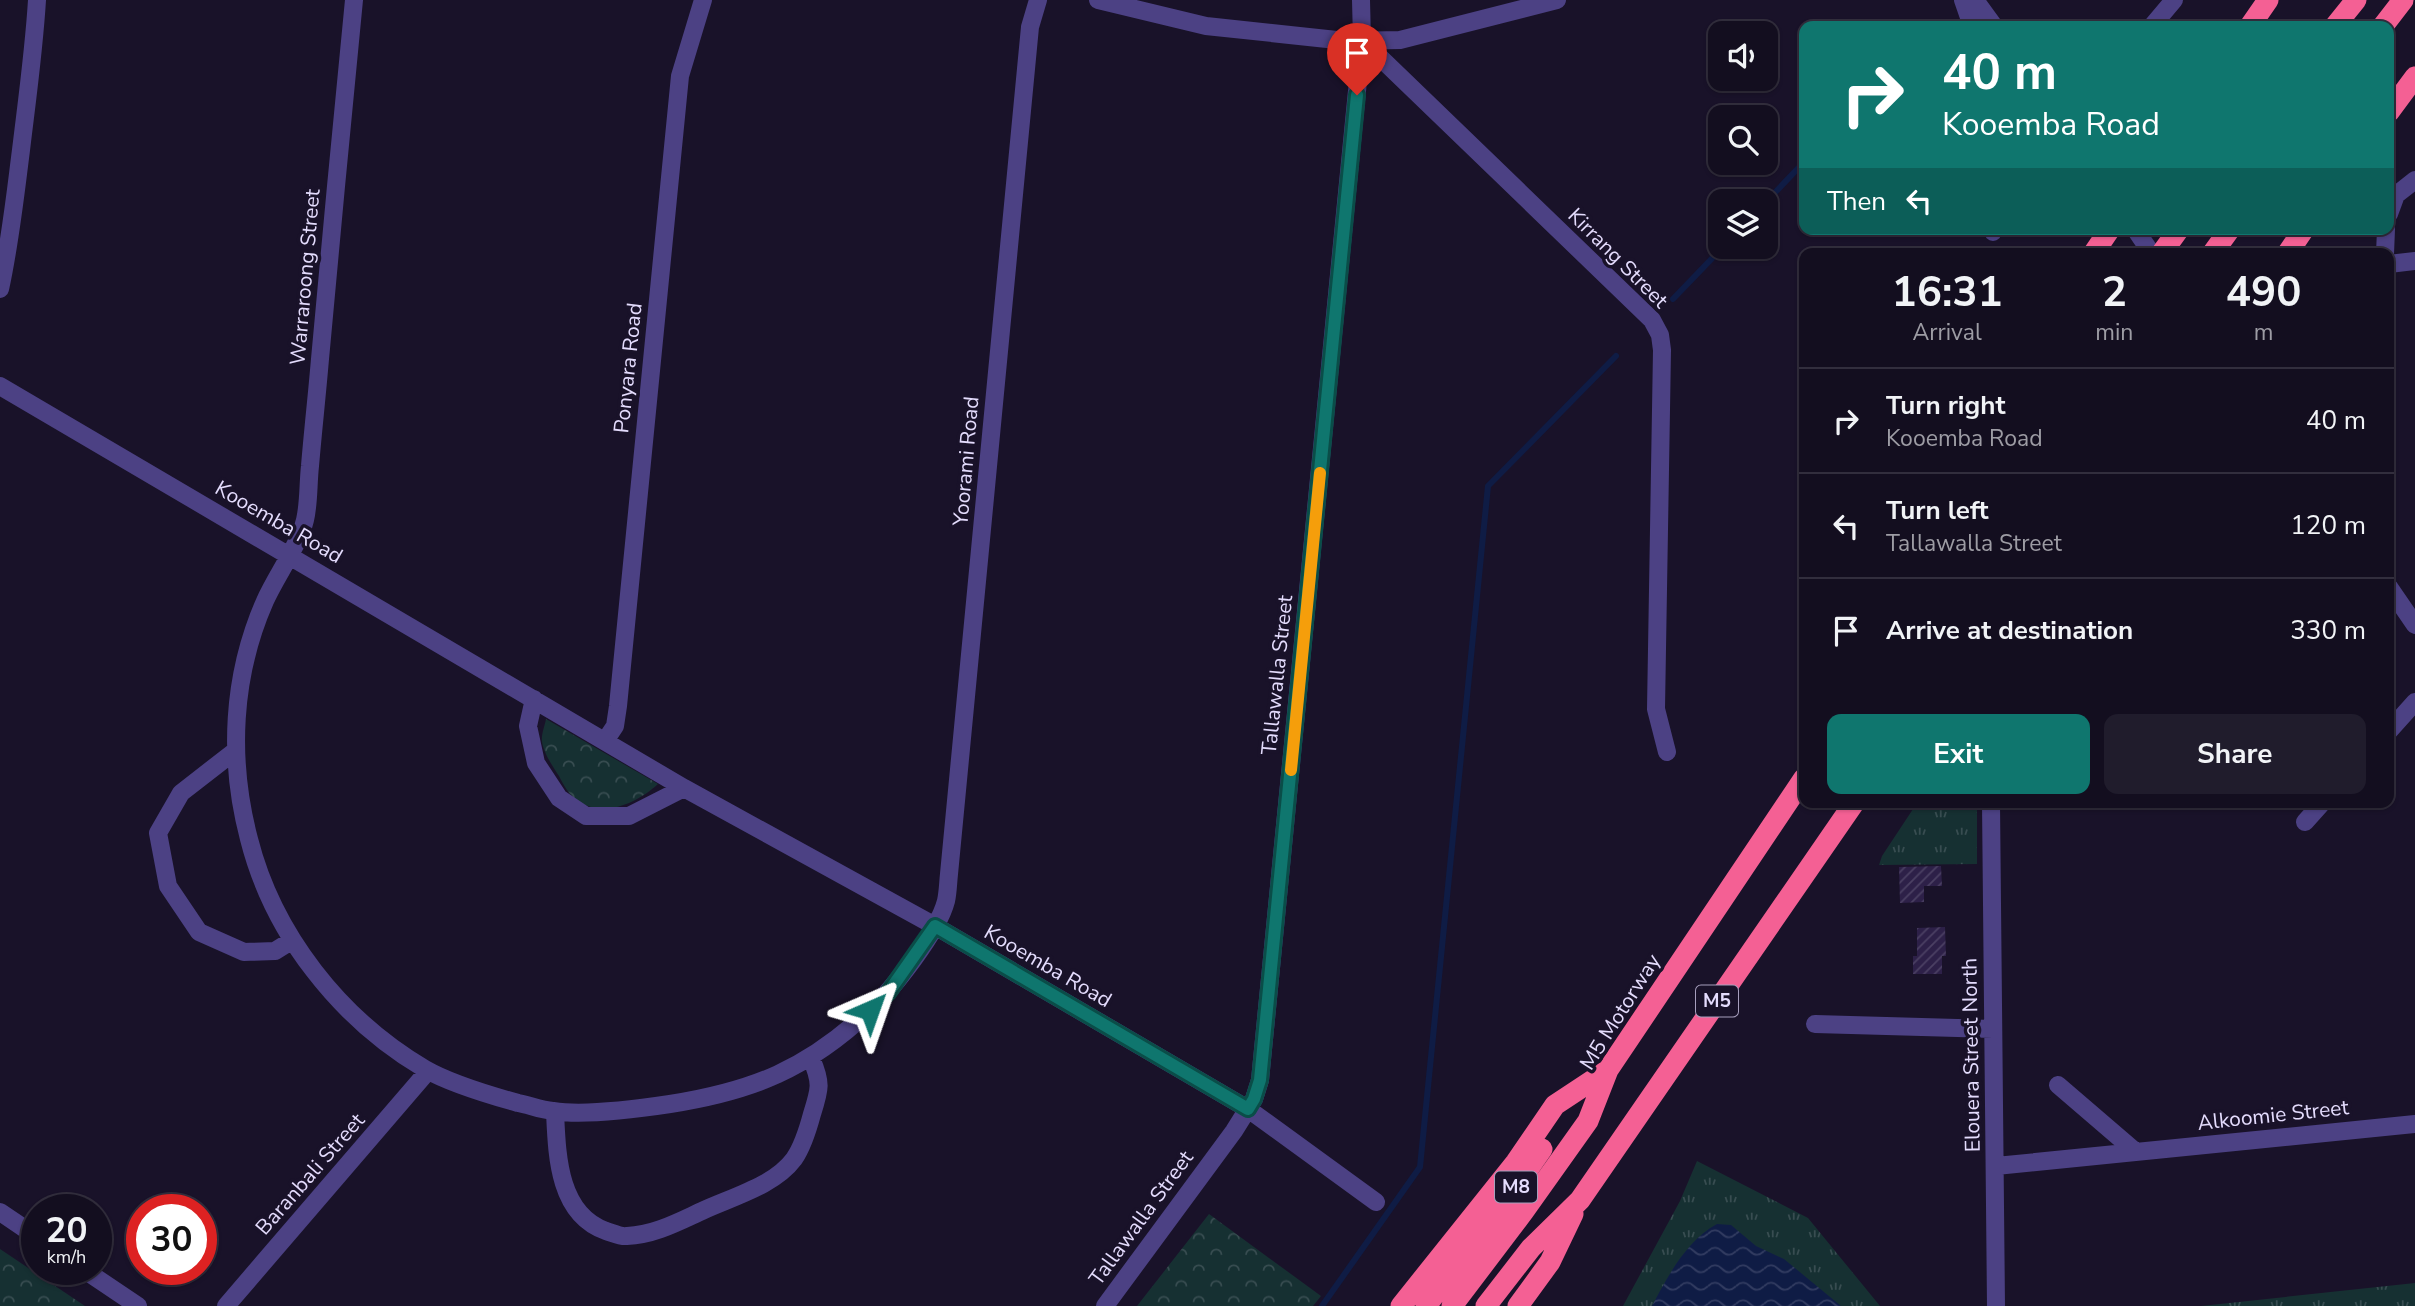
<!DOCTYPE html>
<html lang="en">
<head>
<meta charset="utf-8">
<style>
  :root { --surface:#130e1f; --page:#201c2c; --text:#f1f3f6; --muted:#9d9ca4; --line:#322e3d; --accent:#0f766e }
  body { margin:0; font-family:"Nunito Sans",sans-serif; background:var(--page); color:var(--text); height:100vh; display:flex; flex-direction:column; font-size:26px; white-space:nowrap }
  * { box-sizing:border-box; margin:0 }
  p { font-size:23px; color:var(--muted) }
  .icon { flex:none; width:38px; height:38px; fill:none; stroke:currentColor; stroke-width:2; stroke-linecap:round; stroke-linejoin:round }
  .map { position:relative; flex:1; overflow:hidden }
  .sheet { position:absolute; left:1799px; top:248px; width:595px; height:560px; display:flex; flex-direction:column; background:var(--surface); border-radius:14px; box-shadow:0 2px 5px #0004,0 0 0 2px var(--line) }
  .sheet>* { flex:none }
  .top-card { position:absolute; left:1799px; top:21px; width:595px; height:214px; border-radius:14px; box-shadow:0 2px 5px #0004,0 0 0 2px var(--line); background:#0f766e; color:#fff; overflow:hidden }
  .fabs { position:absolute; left:1708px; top:21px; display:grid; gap:14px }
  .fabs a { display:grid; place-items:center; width:70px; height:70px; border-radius:14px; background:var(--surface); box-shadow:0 2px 5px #0004,0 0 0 2px var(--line); font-size:35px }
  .speed { position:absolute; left:21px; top:1194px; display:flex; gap:14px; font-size:35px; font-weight:700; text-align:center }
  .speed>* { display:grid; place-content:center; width:91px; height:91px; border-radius:50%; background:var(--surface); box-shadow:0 2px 5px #0004,0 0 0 2px var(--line); line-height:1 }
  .speed small { font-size:18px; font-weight:400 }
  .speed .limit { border:10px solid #d22; background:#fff; color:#111 }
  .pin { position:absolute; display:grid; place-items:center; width:60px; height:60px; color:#fff; margin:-72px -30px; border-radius:50% 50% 50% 0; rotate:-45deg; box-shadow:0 0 7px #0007 }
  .pin .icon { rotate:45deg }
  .me { position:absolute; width:77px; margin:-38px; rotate:43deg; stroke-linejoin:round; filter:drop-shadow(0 0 5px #0008) }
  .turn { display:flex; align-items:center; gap:24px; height:147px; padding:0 28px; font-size:32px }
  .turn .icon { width:91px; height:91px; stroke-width:2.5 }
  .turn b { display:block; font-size:49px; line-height:60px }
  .then { display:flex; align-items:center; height:66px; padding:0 28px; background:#0003; gap:14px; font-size:26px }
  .eta { display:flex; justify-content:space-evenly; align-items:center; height:119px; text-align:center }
  .eta b { font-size:42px; font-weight:700; line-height:49px }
  .primary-button { display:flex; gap:14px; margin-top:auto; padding:14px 28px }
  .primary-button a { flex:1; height:80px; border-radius:14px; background:var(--accent); color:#fff; font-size:28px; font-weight:700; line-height:80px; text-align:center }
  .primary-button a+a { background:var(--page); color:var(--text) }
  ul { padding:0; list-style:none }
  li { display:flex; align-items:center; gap:21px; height:105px; padding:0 28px; border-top:2px solid var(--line) }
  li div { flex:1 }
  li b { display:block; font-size:26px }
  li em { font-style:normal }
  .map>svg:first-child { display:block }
  .grass { fill:url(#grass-tufts) }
  .forest { fill:url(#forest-crowns) }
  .water { fill:url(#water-waves) }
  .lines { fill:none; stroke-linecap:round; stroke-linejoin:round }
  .stream { stroke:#0f1c45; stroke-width:6 }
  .building { fill:url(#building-hatch) }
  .minor { stroke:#4c4184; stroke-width:18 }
  .motorway { stroke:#f46094; stroke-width:21 }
  .route-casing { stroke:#0a4d48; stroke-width:18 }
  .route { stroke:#0f766e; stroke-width:12 }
  .slow { stroke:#f59e0b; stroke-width:12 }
  .labels { text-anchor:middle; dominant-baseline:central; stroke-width:7; stroke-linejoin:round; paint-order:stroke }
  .shield { fill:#191229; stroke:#a79fbd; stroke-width:2 }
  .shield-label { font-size:19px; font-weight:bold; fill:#e4dcfd }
  .street-label { font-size:21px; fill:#e4dcfd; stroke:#191229 }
</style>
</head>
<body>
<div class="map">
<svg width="2415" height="1306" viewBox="0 0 2415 1306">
  <defs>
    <pattern id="grass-tufts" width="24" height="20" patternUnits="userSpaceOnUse" patternTransform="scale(1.75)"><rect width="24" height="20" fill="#163032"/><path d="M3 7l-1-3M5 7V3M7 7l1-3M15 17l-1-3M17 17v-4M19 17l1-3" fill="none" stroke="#384d51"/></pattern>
    <pattern id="forest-crowns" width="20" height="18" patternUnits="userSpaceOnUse" patternTransform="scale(1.75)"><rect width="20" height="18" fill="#163032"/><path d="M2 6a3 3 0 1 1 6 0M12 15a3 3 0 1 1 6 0" fill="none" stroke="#384d51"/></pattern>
    <pattern id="water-waves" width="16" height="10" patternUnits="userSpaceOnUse" patternTransform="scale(1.75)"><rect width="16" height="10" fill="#0f1c45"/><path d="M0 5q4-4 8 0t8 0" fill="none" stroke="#323c61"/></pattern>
    <pattern id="building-hatch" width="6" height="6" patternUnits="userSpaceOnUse" patternTransform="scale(1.75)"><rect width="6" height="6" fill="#2d2048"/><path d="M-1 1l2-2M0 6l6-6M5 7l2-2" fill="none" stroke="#4b4063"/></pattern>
  </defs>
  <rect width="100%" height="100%" fill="#191229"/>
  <path class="grass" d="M1917,803H1977V864L1879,865L1882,856Z
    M1697,1161L1808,1218L1880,1306H1623L1680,1201Z
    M2415,1283V1306H2201Z"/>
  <path class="forest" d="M546,719L658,784C635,805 596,822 570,794C566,789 562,782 559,776C553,767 543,752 542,741C541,735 545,725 546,719Z
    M1209,1214L1321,1296L1313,1306H1137Z
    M0,1249L85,1306H0Z"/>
  <path class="water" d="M1717,1224L1731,1225L1756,1246L1784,1259L1841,1306H1652C1668,1276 1686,1241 1717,1224Z"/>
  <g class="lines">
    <path class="stream" d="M1766,202L1804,162
      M1673,299L1723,247
      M1322,1306L1420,1167L1488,486L1616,356"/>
  </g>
  <path class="building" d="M1941,866L1942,886H1924V902L1900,903L1899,867Z
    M1945,927L1946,956H1942V974H1913V956H1917V928Z"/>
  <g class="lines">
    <path class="minor" d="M354,0C342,120 331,239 320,359C317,395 313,430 310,466C308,484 309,503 305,520C299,545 276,576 265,601C232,676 228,759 249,839C273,934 340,1019 425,1069C451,1084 489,1095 518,1103C529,1105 541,1110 553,1111C585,1116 637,1109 670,1104C753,1091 807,1069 869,1011C893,989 938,932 946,901C948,892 948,883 949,874L1030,27L1038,0
      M1098,0L1206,26L1346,41L1400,40L1557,0
      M1963,0L1972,26
      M1975,0L1994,26
      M2152,26L2174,0
      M1362,40L1652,320L1660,335L1662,350L1656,709L1667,752
      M2389,214L2396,195L2415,180
      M1993,229V232
      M2135,229L2152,254
      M2385,254L2386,229
      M2389,264L2415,261
      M0,289C10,244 15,197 21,150C27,100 34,50 37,0
      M0,386L684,788L935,926L1248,1109L1376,1202
      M2389,587L2415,625
      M534,699L528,726L536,763L559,798L586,816H629L684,788
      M2389,731L2415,702
      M605,741L615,726L618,706L680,76L703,0
      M235,751L181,793L158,833L168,886L199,932L244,952L275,951L291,941
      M1991,803L1996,1306
      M2305,822L2322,803
      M1815,1024L1993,1029
      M2058,1085L2136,1152
      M555,1112C557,1155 558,1214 606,1231C613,1233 620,1237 627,1236C654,1235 678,1222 702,1211C732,1197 774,1186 794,1159C803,1146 808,1129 812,1114C820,1089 822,1083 811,1058
      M1996,1166L2415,1124
      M0,1212L37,1237
      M83,1269L138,1306
      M226,1306L428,1071
      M1105,1306L1234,1131L1254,1099L1260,1080L1362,40L1361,0"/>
    <path class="motorway" d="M2250,26L2268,0
      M2335,26L2356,0
      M2383,26L2403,0
      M2389,112L2415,77
      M2093,254L2110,229
      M2161,254L2179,229
      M2212,254L2230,229
      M2287,254L2304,229
      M1401,1306L1516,1162L1555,1105L1608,1070
      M1426,1306L1505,1202L1542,1149
      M1452,1306L1524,1211L1588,1121L1608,1070L1804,778
      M1486,1306L1531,1248L1580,1200L1854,803
      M1518,1306L1550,1262L1573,1214"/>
  </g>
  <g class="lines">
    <defs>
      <path id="route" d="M870,1010L888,993L935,926L1248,1109L1254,1099L1260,1080L1357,95"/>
    </defs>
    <use href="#route" class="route-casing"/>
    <use href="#route" class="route"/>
    <path class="slow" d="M1291,770L1320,473"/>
  </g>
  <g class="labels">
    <g class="shield">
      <rect x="1696" y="985.5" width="42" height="31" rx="5"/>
      <rect x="1495" y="1171.5" width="42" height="31" rx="5"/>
    </g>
    <g class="shield-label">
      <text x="1717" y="1001">M5</text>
      <text x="1516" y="1187">M8</text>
    </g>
    <g class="street-label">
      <text transform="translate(1618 258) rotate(45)">Kirrang Street</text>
      <text transform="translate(305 277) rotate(-85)">Warraroong Street</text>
      <text transform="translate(628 368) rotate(-84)">Ponyara Road</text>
      <text transform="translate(966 461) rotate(-85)">Yoorami Road</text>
      <text transform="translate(279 522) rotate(30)">Kooemba Road</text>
      <text transform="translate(1277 675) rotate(-84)">Tallawalla Street</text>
      <text transform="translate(1048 966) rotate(30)">Kooemba Road</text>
      <text transform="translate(1620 1012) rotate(-58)">M5 Motorway</text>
      <text transform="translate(1971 1055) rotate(-91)">Elouera Street North</text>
      <text transform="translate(2273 1115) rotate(-6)">Alkoomie Street</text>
      <text transform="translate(310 1174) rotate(-49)">Baranbali Street</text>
      <text transform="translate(1141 1218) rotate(-54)">Tallawalla Street</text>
    </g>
  </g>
</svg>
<div class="fabs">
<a><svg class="icon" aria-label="sound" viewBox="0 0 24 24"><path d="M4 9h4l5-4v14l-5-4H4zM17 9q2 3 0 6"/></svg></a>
<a><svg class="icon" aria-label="search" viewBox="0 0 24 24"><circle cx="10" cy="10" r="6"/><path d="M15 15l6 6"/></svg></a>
<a><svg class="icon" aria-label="layers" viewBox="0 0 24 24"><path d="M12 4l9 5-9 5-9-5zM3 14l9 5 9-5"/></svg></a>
</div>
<div class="speed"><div>20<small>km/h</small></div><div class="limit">30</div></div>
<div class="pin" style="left:1357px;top:95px;background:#d93025"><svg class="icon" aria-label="arrive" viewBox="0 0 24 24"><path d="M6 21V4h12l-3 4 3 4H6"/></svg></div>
<svg class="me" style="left:870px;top:1010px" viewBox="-20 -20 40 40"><path d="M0-17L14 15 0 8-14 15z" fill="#0f766e" stroke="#fff" stroke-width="4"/></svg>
<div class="top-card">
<div class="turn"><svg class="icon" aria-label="right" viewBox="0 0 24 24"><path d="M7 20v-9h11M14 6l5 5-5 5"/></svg><div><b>40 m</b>Kooemba Road</div></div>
<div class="then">Then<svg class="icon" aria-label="left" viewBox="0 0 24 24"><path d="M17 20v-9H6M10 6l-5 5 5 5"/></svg></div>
</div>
<section class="sheet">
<div class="eta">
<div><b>16:31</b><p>Arrival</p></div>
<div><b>2</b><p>min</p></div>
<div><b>490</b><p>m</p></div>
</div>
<ul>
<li><svg class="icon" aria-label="right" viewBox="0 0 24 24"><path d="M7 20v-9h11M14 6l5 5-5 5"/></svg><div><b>Turn right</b><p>Kooemba Road</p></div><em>40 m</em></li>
<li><svg class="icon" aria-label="left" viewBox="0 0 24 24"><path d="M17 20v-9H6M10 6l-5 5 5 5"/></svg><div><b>Turn left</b><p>Tallawalla Street</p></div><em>120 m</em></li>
<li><svg class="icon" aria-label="arrive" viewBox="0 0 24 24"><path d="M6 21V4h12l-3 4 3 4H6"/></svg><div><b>Arrive at destination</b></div><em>330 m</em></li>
</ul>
<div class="primary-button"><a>Exit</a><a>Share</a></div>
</section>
</div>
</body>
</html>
